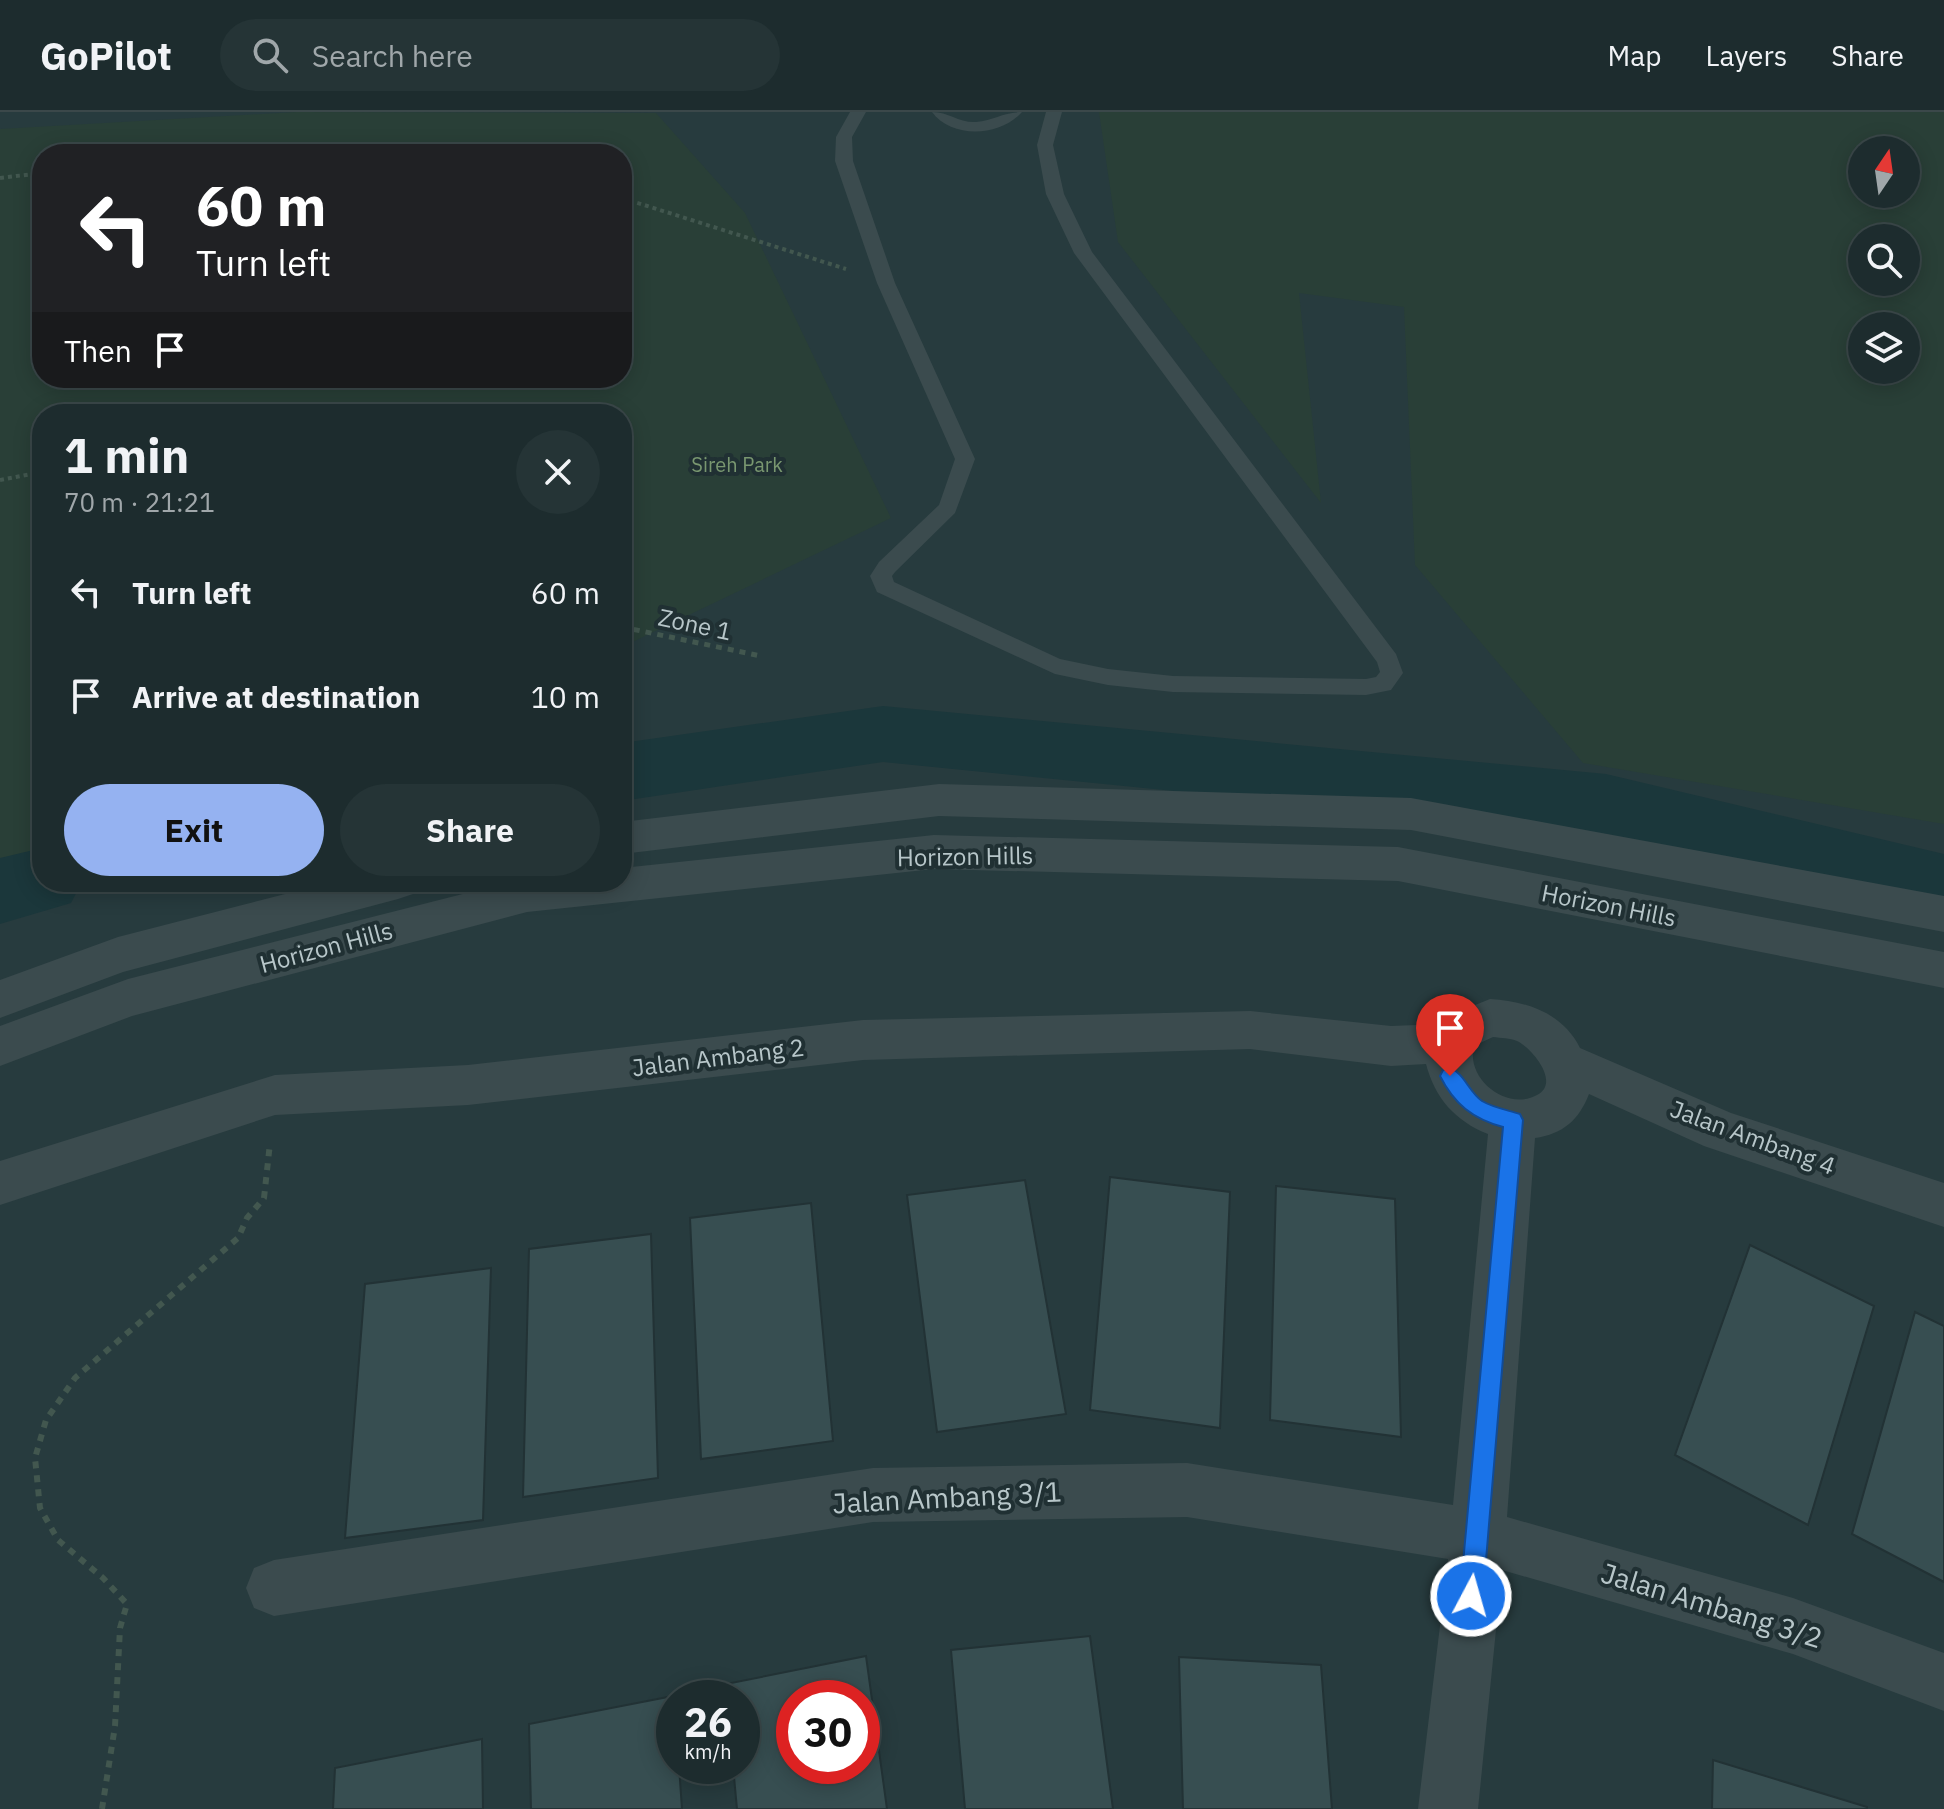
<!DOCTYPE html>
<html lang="en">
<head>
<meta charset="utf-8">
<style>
  :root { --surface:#1d2c2e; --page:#253436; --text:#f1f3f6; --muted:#a0a7aa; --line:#3b484a; --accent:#95b2f1 }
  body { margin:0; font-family:"IBM Plex Sans",sans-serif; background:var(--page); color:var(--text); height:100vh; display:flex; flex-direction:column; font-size:30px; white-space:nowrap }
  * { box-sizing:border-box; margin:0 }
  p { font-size:26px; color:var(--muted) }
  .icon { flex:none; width:44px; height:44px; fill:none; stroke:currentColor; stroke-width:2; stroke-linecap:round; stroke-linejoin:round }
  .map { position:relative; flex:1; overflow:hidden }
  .sheet { position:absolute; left:32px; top:292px; width:600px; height:488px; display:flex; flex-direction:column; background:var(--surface); border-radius:32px; box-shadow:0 4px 20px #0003,0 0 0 2px var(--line) }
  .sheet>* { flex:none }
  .guide { position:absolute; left:32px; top:32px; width:600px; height:244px; border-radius:32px; box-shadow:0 4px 20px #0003,0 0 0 2px var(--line); background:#202124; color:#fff; overflow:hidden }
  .needle { width:52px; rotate:13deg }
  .controls { position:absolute; left:1848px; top:24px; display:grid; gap:16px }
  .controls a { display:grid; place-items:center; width:72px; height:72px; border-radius:50%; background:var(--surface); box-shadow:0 4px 20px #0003,0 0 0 2px var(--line); font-size:40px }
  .speed { position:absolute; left:656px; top:1568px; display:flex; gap:16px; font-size:40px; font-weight:700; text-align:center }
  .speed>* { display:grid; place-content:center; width:104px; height:104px; border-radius:50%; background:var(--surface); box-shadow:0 4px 20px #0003,0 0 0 2px var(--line); line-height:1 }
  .speed small { font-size:20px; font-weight:400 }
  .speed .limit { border:12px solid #d22; background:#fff; color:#111 }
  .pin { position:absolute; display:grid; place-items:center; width:68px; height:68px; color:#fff; margin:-82px -34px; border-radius:50% 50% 50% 0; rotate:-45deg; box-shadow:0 0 8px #0007 }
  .pin .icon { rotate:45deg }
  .me { position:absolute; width:88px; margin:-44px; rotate:6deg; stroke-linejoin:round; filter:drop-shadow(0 0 6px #0008) }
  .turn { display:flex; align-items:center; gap:28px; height:168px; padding:0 32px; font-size:36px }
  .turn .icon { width:104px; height:104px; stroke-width:2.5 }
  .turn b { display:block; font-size:56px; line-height:68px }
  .then { display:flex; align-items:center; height:76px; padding:0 32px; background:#0003; gap:16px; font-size:30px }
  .round { display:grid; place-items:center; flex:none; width:84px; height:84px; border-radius:42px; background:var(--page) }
  .head { display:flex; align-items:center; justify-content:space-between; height:136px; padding:0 32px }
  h1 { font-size:48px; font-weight:800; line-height:60px }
  .action { display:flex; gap:16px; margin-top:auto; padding:16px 32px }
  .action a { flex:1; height:92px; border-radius:48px; background:var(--accent); color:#111; font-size:32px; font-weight:800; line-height:92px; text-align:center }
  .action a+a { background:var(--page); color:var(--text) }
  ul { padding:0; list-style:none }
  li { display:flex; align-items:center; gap:24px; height:104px; padding:0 32px }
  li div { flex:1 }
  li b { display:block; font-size:30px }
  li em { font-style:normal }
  header { display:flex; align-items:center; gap:48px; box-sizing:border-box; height:112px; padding:0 40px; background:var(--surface); border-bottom:2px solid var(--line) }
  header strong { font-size:38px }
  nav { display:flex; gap:44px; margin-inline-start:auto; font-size:28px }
  .search { width:560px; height:72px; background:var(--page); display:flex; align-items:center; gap:20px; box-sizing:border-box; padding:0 28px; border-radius:44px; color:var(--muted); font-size:30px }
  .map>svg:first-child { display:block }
  .green { fill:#293f37; fill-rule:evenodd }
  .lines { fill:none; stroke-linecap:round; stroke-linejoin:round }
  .river { fill:#1b373b; fill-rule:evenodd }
  .building { fill:#374e51; stroke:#223235; stroke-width:2; fill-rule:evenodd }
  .path-far2 { stroke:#42574f; stroke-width:4; stroke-dasharray:4 4; stroke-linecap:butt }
  .path-far1 { stroke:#42574f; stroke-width:5; stroke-dasharray:6 6; stroke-linecap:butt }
  .path { stroke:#42574f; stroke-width:6; stroke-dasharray:7 7; stroke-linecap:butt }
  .service { fill:#3b4b4e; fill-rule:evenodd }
  .minor { fill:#3b4b4e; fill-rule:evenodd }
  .tertiary { fill:#3b4b4e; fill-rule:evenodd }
  .route { fill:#1a73e8; stroke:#114b97; stroke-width:2 }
  .labels { text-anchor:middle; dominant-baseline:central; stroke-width:8; stroke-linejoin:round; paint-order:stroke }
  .far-park-label { font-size:20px; fill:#799770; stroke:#203033 }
  .street-label { font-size:24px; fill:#b7c6c9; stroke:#203033 }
  .near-street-label { font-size:28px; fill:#b7c6c9; stroke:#203033 }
</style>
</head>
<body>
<header>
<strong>GoPilot</strong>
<div class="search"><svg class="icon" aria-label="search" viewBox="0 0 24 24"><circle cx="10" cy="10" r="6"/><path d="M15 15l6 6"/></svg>Search here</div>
<nav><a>Map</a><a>Layers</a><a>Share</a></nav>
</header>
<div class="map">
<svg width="1944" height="1697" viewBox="0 0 1944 1697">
  <rect width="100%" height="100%" fill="#273b3e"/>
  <path class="green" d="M297,0L656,1L745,101L891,406L622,535V302H42V768L0,779V17ZM42,42H622V266H42Z
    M1099,0H1944V712L1583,651L1415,453L1404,195L1299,181L1321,391L1118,130ZM1862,38H1906V82H1862ZM1862,126H1906V170H1862ZM1862,214H1906V258H1862Z"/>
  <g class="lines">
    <path class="river" d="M883,594L1606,662L1944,742V808L1606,722L883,650L622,689V631Z
      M42,736V770H82L71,791L0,812V746Z"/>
  </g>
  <path class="building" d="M1110,1065L1230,1080L1220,1316L1090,1298Z
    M1025,1068L1066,1302L937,1320L907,1083Z
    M1276,1074L1395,1087L1401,1325L1270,1308Z
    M811,1091L833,1329L701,1347L690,1106Z
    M651,1122L658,1366L523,1385L529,1137Z
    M1750,1133L1874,1194L1808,1413L1675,1343Z
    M491,1156L483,1408L345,1426L365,1172Z
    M1915,1200L1944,1214V1470L1852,1422Z
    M1090,1524L1113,1697H965L951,1538Z
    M866,1544L887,1697H737L733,1654H742V1586H727L726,1572ZM794,1586H862V1654H794Z
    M1179,1545L1321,1553L1332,1697H1183Z
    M673,1584L674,1654H679L682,1697H531L529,1612Z
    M482,1627L483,1697H333L335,1656Z
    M1713,1648L1867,1695V1697H1712Z"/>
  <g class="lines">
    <path class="path-far2" d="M0,66L42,61
      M622,86L846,157
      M0,368L42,360"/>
    <path class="path-far1" d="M622,515L761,544"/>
    <path class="path" d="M102,1697L115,1614L120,1516L127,1492L103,1466L58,1428L40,1396L35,1346L46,1308L75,1266L238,1126L247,1106L264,1086L270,1031"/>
    <path class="service" d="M850,0H866L852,25L853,49L895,171L975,347L955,401L895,460L892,464L894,470L1060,547L1108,557L1173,564L1366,567L1376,565L1380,560L1377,550L1074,141L1046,82L1037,33L1046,0H1062L1053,33L1064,82L1092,140L1396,542L1403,561L1391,578L1366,583L1173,580L1108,573L1055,562L877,480L870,464L879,450L939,393L955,347L877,171L835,49L836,25Z
      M932,0C949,0 959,11 976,10C994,8 1004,0 1022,0C1000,25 952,27 932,0Z"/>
    <path class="minor" d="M1490,887C1526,889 1563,901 1580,936L1731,1001L1944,1071V1115L1704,1034L1589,982C1579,1008 1563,1022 1535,1026L1507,1405L1793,1486L1944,1541V1599L1793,1542L1502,1458L1478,1697H1418L1448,1447L1187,1405L873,1410L274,1504L254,1496L246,1476L254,1456L274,1448L873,1356L1187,1351L1453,1393L1488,1022C1455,1009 1435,986 1426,952L1391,954L1250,937L863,948L468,993L275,1003L0,1093V1049L275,963L468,953L863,908L1250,899L1391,914L1441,912L1448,904ZM1493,925C1501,926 1510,926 1517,929C1532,936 1561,971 1537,983C1508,999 1470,970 1473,940L1480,931Z"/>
    <path class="tertiary" d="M939,672L1411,686L1944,784V820L1411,718L939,704L622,742V710Z
      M934,723L1398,735L1944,840V876L1398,769L934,757L527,800L132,904L0,954V914L128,867L510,770H622V756Z
      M332,770H419L413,782L398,787L123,860L0,906V868L118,825Z"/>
  </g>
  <path class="route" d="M1450,956C1464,961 1469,980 1482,989C1494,996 1508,998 1520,1002L1523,1008L1483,1484L1480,1493L1471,1496L1463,1493L1460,1484L1503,1015C1473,1007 1454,992 1440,964L1443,958Z"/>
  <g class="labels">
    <g class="far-park-label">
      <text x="737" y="352">Sireh Park</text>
    </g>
    <g class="street-label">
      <text transform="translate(695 512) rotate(12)">Zone 1</text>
      <text transform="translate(965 744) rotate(-1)">Horizon Hills</text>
      <text transform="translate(1609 793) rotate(11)">Horizon Hills</text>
      <text transform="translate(326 835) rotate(-15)">Horizon Hills</text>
      <text transform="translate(718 945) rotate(-7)">Jalan Ambang 2</text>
      <text transform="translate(1753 1025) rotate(20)">Jalan Ambang 4</text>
    </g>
    <g class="near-street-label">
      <text transform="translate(947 1385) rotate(-3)">Jalan Ambang 3/1</text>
      <text transform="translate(1712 1493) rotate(17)">Jalan Ambang 3/2</text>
    </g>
  </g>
</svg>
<div class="controls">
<a><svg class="needle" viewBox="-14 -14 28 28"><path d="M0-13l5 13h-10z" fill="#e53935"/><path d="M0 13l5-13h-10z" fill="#a0a7aa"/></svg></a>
<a><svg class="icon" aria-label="search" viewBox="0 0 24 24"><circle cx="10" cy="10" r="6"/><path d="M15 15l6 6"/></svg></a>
<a><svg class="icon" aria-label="layers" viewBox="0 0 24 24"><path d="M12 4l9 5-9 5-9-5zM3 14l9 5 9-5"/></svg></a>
</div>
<div class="speed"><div>26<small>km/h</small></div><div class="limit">30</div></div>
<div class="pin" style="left:1450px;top:964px;background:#d93025"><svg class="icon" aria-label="arrive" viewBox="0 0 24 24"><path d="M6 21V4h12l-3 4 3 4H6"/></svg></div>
<svg class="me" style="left:1471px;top:1484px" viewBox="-20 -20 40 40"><circle r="17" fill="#1a73e8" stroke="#fff" stroke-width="3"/><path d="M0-11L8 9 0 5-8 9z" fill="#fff"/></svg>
<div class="guide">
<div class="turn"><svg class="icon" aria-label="left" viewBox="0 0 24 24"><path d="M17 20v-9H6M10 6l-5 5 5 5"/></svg><div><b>60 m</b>Turn left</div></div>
<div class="then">Then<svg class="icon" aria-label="arrive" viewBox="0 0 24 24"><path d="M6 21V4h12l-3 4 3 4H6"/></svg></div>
</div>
<section class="sheet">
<div class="head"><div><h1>1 min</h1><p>70 m · 21:21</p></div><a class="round"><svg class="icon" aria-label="close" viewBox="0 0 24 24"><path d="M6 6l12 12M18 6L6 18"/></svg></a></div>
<ul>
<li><svg class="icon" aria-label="left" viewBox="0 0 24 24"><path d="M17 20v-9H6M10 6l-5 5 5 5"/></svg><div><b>Turn left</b></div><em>60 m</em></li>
<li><svg class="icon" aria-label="arrive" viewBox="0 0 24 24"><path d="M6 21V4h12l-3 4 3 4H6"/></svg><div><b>Arrive at destination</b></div><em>10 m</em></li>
</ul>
<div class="action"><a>Exit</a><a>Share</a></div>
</section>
</div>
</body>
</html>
